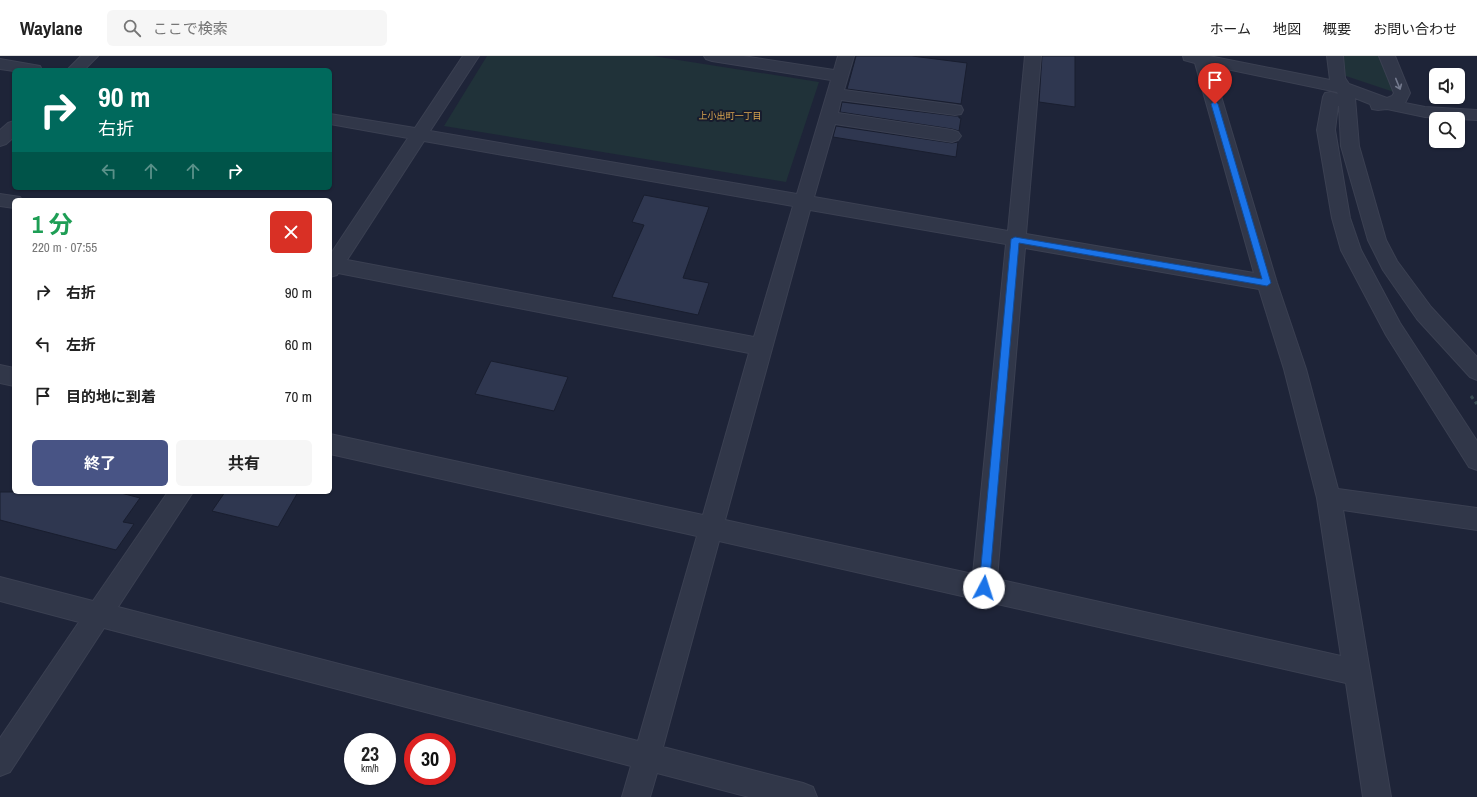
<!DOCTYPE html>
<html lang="ja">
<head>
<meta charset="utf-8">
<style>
  :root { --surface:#fff; --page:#f6f6f6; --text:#222; --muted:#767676; --line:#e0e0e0; --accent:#485485 }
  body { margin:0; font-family:"Archivo Narrow","Noto Sans JP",sans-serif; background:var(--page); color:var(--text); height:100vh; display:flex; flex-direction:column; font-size:15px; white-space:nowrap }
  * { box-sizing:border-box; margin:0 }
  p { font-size:13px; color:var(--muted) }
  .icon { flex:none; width:22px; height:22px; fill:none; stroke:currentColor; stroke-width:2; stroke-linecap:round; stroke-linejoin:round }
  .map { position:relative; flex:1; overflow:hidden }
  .details { position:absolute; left:12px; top:142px; width:320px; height:296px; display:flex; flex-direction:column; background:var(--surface); border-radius:6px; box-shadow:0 1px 3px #0004 }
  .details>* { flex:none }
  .guide { position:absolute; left:12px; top:12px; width:320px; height:122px; border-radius:6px; box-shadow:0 1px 3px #0004; background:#00695c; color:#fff; overflow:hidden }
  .buttons { position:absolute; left:1429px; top:12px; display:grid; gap:8px }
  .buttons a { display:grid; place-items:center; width:36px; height:36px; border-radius:6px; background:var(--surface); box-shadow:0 1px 3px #0004; font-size:20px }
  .speed { position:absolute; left:344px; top:677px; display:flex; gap:8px; font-size:20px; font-weight:700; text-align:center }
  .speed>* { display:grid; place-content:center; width:52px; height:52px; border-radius:50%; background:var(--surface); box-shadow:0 1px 3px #0004; line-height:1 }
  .speed small { font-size:10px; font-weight:400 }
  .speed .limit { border:6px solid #d22; background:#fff; color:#111 }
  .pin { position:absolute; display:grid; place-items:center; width:34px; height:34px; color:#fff; margin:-41px -17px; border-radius:50% 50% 50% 0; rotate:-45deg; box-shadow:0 0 4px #0007 }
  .pin .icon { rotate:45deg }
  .me { position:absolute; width:44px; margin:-22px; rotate:5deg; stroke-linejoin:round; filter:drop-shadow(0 0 3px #0008) }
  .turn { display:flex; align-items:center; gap:14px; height:84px; padding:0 20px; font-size:18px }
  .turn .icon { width:52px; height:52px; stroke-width:2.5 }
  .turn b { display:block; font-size:28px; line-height:34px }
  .lanes { display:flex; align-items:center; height:38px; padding:0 20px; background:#0003; justify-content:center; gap:20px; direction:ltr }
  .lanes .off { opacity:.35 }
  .round { display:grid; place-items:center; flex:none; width:42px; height:42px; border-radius:6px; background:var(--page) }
  .summary { display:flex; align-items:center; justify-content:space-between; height:68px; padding:0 20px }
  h1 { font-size:24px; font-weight:700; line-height:30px; color:#1e9e55 }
  .primary-button { display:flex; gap:8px; margin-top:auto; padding:8px 20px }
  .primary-button a { flex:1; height:46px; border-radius:6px; background:var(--accent); color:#fff; font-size:16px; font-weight:700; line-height:46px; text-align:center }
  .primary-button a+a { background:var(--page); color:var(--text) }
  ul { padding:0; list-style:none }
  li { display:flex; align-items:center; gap:12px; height:52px; padding:0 20px }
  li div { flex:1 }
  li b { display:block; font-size:15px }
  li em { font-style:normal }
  header { display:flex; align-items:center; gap:24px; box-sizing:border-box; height:56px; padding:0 20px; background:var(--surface); border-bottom:1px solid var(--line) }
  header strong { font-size:19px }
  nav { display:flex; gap:22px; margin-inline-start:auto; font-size:14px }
  .search { width:280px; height:36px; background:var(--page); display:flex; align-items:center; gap:10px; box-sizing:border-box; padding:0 14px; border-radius:6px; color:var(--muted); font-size:15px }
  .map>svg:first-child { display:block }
  .green { fill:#203239 }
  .building { fill:#2f3750; stroke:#191e2f }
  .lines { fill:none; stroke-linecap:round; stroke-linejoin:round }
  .minor-casing { stroke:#3b4052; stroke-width:2 }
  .path { stroke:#384b52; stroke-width:3; stroke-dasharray:3.5 3.5; stroke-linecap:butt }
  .minor { fill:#313749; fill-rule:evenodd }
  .oneway { stroke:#747a8e }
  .route { fill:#1a73e8; stroke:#114b97 }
  .labels { text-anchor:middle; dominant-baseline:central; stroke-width:4; stroke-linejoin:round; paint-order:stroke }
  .far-neighbourhood-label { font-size:9px; fill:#dca750; stroke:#171c2d }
</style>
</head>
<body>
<header>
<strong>Waylane</strong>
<div class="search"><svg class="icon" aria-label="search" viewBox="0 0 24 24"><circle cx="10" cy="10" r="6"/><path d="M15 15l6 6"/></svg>ここで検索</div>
<nav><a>ホーム</a><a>地図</a><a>概要</a><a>お問い合わせ</a></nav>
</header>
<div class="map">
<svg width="1477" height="741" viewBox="0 0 1477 741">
  <rect width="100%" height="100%" fill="#1e2438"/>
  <path class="green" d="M487,0H653L819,26L786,126L444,70Z
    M1342,0H1379L1394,36L1343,19Z"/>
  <path class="building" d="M856,0H912L967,7L961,48L847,33Z
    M1042,0H1075V51L1039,46Z
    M842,46L955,60H959V62H961L959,75L952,73L840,56Z
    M836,70L952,87L958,86L956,101L833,81Z
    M644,139L709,151L683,222L709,227L698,259L612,241L644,169L632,166Z
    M491,305L568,321L554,355L475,338Z
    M0,436H117L140,442L123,466L134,468L116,494L0,464Z
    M225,436H298L278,471L212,455Z"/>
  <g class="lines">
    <defs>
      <path id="minor" d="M81,0H98L84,14H67Z
        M463,0H479L430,75L797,138L831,24L712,5L706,3L704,0H743L834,14L838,0H854L844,34L955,49L961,50L963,54L961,58L955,59L841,44L838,57L952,74L958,76L961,80L958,84L952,86L835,68L814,141L1008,175L1025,0H1041L1026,178L1254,217L1195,7L1184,4L1183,0H1209L1330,24L1327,0H1343L1345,22L1349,28L1387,42L1392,40L1394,37L1379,0H1395L1410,37L1405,47L1425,51L1477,54V64L1425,61L1387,53L1378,54L1372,53L1370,48L1355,42L1359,90L1386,184L1397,205L1431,251L1477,301V324L1470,321L1417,263L1383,214L1368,184L1341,90L1339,50H1338L1335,74L1350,162L1361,194L1400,267L1477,385V414L1469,411L1386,279L1341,194L1332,162L1317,74L1323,41L1325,37L1331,36L1338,38L1337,36L1212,10L1277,227L1306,313L1338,433L1477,452V474L1343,454L1391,741H1363L1346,627L719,485L663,691L803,727L813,731L817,741H749L657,717L650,741H622L631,710L104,572L10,716L0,720V682L79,566L0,545V521L93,545L168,436H193L118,551L638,685L697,480L330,398V378L703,459L749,297L338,217L337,219L330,221V199L408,82L330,68V58L415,72ZM424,85L793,150L754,281L347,204ZM810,154L1006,188L973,518L725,464ZM1025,192L1259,233L1284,313L1317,442L1341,600L997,523Z
        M0,3L40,10L42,14H14V15L0,13Z
        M14,65V81L6,88L0,90V74L8,67Z
        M0,138L20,141L22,144H14V152L0,150Z
        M0,309L14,312V330L0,327Z"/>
    </defs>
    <use href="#minor" class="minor-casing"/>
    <path class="path" d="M1471,340L1477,348"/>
    <use href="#minor" class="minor"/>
  </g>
  <defs><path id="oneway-shaft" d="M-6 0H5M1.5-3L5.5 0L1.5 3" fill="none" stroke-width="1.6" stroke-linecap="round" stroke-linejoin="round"/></defs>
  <use class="oneway" href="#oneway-shaft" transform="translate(1398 28) rotate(68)"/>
  <path class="route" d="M1215,45L1218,48L1271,227L1267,230L1019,187L989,532L988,535L984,537L981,535L979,532L1011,183L1015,181L1262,223L1211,48Z"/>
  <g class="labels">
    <g class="far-neighbourhood-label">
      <text x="730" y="60">上小出町一丁目</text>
    </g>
  </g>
</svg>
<div class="buttons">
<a><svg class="icon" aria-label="sound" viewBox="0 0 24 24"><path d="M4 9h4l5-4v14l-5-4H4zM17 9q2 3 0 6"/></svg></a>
<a><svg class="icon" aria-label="search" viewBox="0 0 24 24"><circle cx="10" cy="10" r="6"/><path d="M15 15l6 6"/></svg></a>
</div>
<div class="speed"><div>23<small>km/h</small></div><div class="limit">30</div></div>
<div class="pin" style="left:1215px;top:48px;background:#d93025"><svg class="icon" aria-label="arrive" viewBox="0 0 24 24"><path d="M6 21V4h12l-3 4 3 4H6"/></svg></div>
<svg class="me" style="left:984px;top:532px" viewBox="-20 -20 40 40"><circle r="19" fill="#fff"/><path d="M0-13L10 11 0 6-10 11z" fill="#1a73e8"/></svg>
<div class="guide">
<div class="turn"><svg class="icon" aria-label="right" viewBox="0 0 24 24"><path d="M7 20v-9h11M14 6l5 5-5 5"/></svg><div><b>90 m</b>右折</div></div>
<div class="lanes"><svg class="icon off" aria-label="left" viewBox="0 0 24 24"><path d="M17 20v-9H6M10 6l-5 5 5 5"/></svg><svg class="icon off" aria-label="ahead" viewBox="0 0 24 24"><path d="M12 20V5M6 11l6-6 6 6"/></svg><svg class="icon off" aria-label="ahead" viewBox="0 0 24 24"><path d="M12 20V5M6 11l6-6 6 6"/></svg><svg class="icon" aria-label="right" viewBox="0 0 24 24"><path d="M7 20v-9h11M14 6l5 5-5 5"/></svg></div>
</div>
<section class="details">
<div class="summary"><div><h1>1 分</h1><p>220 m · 07:55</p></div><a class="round" style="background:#d93025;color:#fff"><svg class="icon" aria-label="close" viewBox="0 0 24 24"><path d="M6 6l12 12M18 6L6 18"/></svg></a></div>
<ul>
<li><svg class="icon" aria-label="right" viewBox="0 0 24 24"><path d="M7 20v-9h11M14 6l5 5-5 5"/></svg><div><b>右折</b></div><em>90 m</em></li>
<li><svg class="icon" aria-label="left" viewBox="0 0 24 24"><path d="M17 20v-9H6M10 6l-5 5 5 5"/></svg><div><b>左折</b></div><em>60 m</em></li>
<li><svg class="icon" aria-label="arrive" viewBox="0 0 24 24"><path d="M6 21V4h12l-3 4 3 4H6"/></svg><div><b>目的地に到着</b></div><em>70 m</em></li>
</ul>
<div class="primary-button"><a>終了</a><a>共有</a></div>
</section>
</div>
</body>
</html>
